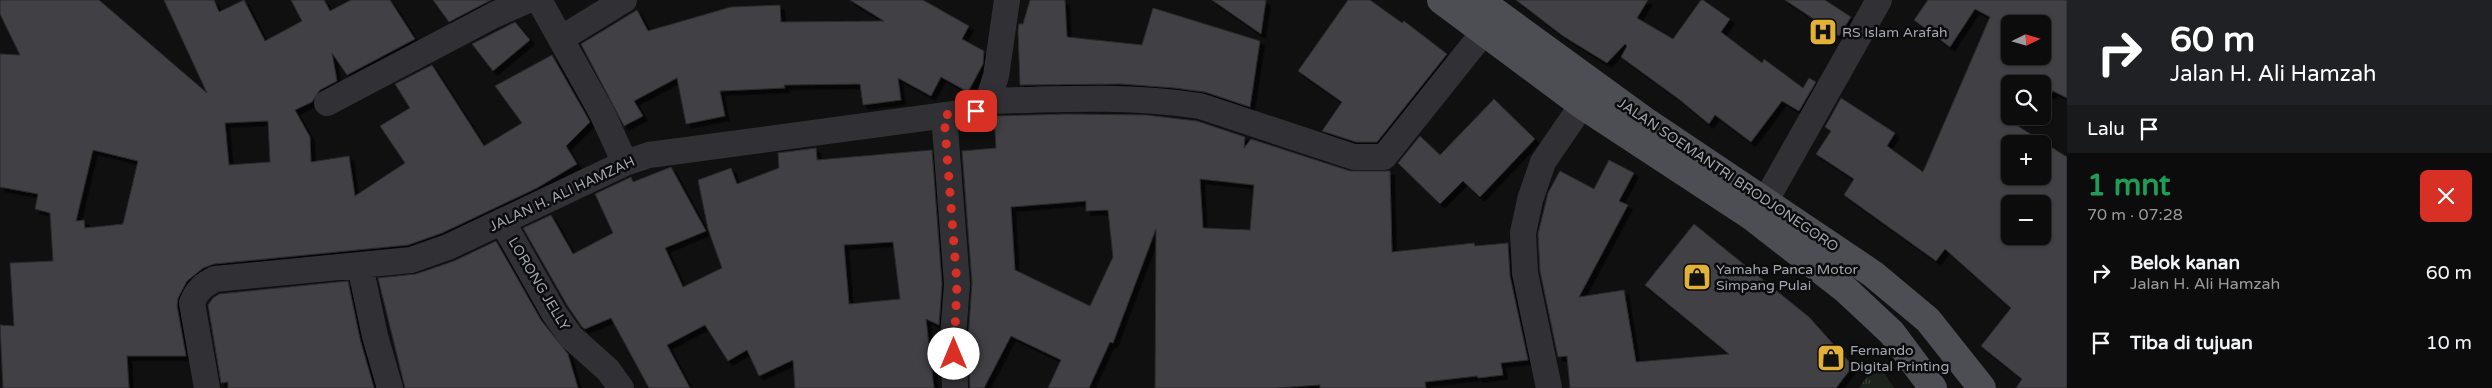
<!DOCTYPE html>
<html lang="id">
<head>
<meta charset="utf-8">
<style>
  :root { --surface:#0c0c0d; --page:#151516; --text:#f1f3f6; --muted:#9a9b9d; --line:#2c2c2e }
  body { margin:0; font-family:"Varela Round",sans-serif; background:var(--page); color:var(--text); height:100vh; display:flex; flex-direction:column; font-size:19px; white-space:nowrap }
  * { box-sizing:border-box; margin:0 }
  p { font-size:16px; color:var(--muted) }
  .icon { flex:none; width:28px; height:28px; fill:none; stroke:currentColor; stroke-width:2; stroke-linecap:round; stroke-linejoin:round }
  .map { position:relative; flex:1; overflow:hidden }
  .panel { display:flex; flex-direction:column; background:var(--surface); width:425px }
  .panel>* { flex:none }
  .top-card { background:#202124; color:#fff; overflow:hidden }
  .needle { width:32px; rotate:85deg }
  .buttons { position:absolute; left:2001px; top:15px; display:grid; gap:10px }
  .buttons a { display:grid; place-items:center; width:50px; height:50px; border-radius:8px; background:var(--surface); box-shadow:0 1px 4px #0004,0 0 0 1px var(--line); font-size:25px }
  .pin { position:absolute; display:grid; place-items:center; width:42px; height:42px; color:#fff; margin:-21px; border-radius:10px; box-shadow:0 2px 8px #0006 }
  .me { position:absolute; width:55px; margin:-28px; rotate:0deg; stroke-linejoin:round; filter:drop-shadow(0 0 4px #0008) }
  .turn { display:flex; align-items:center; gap:18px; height:105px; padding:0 20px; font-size:22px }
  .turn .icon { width:65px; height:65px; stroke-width:2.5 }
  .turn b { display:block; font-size:35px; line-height:42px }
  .then { display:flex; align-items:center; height:48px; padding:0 20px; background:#0003; gap:10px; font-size:19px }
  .round { display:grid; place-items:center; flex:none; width:52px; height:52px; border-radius:8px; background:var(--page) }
  .overview { display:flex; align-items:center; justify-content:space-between; height:85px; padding:0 20px }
  h1 { font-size:30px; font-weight:800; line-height:38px; color:#1e9e55 }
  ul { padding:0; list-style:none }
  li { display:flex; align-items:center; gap:15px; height:70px; padding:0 20px }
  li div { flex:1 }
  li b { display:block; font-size:19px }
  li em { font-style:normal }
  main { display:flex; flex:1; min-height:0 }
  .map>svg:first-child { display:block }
  .park { fill:url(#park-tufts) }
  .building { fill:#3f4044; stroke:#2a2a2d; fill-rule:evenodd; filter:url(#shadow) }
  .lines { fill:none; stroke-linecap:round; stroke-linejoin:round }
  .minor { stroke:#313135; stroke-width:26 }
  .major { stroke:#4d4e54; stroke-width:28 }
  .route { stroke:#d93025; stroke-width:9; stroke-dasharray:0 16.2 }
  .labels { text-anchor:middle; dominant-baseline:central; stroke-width:5; stroke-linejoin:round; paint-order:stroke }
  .poi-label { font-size:14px; fill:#a2a6b1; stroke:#0b0b0c; text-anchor:start }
  .street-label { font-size:14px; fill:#a2a6b1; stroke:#0b0b0c }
</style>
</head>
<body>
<main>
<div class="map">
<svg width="2067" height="388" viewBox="0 0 2067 388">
  <defs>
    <pattern id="park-tufts" width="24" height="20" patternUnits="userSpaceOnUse" patternTransform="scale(1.25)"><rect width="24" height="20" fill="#1c231d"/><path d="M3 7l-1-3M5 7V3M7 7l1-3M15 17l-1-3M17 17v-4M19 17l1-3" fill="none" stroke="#3a403b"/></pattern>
    <filter id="shadow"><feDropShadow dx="4.5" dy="4.5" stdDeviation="0" flood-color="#0009"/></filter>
  </defs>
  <rect width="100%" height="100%" fill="#101011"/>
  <path class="park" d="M1877,362L1894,388H1859Z"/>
  <path class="building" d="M0,0H99L207,93L164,0H214L219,12L244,0L265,41L302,21L291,0H324L330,11L351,0H390L415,39L347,75L332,53L337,81L320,90L312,102L295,110L310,137L311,162L349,156L355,196L405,163L380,126L410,108L395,84L432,65L484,146L522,123L495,86L552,55L590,122L566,146L577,164L537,188L442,233L408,245L214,264L203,268L187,281L178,298L177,306L186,356H127L129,388H3L0,325L14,326L10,263L53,261L50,213L35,209L38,194L0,187V54L20,55L0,14ZM268,121L270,162L229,165L225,123ZM93,150L138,161L123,224L85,228L84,220L76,221Z
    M433,0H491L449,22Z
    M850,0H923L969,26L962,39L984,51L983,64L968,92L941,77L931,96L898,78L901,100L863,105L860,84L784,85L785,88L720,91L725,116L686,124L677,78L634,101L643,116L624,126L581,44L637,10L648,31L731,7L780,5L781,22L884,21Z
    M1030,0H1065L1067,37L1142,45L1153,8L1260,41L1250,107L1205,92L1175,88L1121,84L1020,85L1018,30L1019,24H1023Z
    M1212,0H1266L1261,34Z
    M1348,0H1370L1402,23L1404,21L1447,54L1377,142H1356L1322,131L1342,102L1298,71Z
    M1516,0H1648L1637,18L1673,39L1701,0H1703L1730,19L1721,32L1762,63L1764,59L1803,88L1809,78L1816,82L1799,111L1782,101L1751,142L1715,115L1709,124L1680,100L1621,57L1627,46L1625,44L1607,63L1563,36Z
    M1785,0H1825L1851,17L1839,36Z
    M1928,0H2067V98L2053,91L2051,95L2042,90V84H2010V116H2017L2013,123L2067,157V388H2016L2022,379L1981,346L2011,308L1945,249L1936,261L1844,195L1854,179L1816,154L1831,131L1825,127L1841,98L1895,133L1887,146L1923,172L1990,17L1975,9L1950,47L1914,20ZM2010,24H2042V56H2010ZM2010,144H2042V176H2010ZM2010,204H2042V236H2010Z
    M515,22L530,40L493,71L472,44Z
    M1494,99L1535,139L1480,197L1463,181L1440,204L1398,163L1420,136L1440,155Z
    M1068,114L1146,115L1197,121L1245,137L1244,148L1251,139L1350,171H1390L1392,252L1474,243L1475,246L1508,243L1510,276L1528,360L1501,363L1503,375L1478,378L1477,376L1425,382L1426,388H1320V385L1276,388H1155L1156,229L1113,343L1110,342L1089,388H1048L1061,360L1011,336L984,388H970L969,365L979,347L968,341L972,283L962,151L996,148L994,116ZM1200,179L1254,185L1250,230L1203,228ZM1086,201V211L1108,210L1113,257L1090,306L1015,270L1011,207Z
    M816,148L817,160L932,150L942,284L939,325L926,319L934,388H795L793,360L759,376L747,350L728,361L705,325L667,345L690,388H649L611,318L585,329L582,327L567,305L523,228L551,215L573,254L613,233L595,194L631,177L633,182L671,167L706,231L665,248L683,287L722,268L708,229L698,180L731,168L737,184L779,168L778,153ZM893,242L900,299L849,304L844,245Z
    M1609,160L1634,173L1619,201L1628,205L1579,297L1624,290L1636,362L1729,354L1645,285L1694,224L1809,317L1853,366L1836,388H1570L1567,356L1558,357L1540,271L1538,234L1548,193L1560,171L1594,189Z
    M496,241L541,320L568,354L578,388H405L378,278L416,274L454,261Z
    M348,281L360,339L374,388H228V382L221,383L208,305L213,298L219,294Z"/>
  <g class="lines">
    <path class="minor" d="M539,0L602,113L625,163
      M562,38L624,0
      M988,101C1059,99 1130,95 1200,106L1354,157H1384L1483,33
      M327,103L494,15L528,0
      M944,115L957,284L953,336L955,388
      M1766,200L1879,0
      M502,221L554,313L571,337L608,370L621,388
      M360,266L375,336L390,388
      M207,388L192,303C197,290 203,285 215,279L411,260L448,247L625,163L649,155L976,111L988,101L996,76L1007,0
      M1549,388L1525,273L1523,233L1530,200L1543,162L1582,105"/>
    <path class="major" d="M1441,0L1582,105L1751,216L1846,290L1892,333L1933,388
      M1479,0L1644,120L1873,274L1928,320L1982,388"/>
  </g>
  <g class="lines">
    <path class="route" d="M954,354L957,284L944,115L976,111"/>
  </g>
  <defs>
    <symbol id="hospital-square" viewBox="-11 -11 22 22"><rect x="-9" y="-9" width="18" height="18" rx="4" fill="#e2b137" stroke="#0b0b0c"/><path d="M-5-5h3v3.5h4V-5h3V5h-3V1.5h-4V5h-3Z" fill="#111"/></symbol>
    <symbol id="shop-square" viewBox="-11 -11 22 22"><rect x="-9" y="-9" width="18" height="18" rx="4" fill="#e2b137" stroke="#0b0b0c"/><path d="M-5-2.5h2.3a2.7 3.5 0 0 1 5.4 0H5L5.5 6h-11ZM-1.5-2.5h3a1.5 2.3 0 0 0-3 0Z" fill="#111"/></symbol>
  </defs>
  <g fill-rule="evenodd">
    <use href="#hospital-square" x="1807" y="16" width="32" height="32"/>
    <use href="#shop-square" x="1681" y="261" width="32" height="32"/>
    <use href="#shop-square" x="1815" y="342" width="32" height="32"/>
  </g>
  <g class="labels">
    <g class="poi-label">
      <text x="1842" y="32">RS Islam Arafah</text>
      <text x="1716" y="269">Yamaha Panca Motor<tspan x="1716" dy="16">Simpang Pulai</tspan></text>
      <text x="1850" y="350">Fernando<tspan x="1850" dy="16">Digital Printing</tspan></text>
    </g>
    <g class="street-label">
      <text transform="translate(1728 175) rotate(34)">JALAN SOEMANTRI BRODJONEGORO</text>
      <text transform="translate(562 194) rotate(-25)">JALAN H. ALI HAMZAH</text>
      <text transform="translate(539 284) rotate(59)">LORONG JELLY</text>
    </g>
  </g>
</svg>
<div class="buttons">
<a><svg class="needle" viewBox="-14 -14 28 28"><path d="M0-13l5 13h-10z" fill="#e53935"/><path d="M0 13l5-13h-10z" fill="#9a9b9d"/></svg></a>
<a><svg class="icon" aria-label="search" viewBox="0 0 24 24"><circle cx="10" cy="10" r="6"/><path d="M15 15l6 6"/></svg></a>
<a>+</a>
<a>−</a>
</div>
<div class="pin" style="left:976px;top:111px;background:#d93025"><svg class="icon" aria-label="arrive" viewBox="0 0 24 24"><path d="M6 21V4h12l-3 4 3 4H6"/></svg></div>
<svg class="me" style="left:954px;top:354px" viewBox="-20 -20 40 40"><circle r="19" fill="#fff"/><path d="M0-13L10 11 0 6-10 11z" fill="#d93025"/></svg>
</div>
<section class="panel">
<div class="top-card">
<div class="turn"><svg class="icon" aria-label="right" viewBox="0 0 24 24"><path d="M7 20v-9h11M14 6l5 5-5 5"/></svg><div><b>60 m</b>Jalan H. Ali Hamzah</div></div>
<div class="then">Lalu<svg class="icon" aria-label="arrive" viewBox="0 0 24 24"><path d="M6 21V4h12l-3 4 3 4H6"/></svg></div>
</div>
<div class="overview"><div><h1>1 mnt</h1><p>70 m · 07:28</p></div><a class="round" style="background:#d93025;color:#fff"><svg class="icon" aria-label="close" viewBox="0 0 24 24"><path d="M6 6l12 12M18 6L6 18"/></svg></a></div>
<ul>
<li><svg class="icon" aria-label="right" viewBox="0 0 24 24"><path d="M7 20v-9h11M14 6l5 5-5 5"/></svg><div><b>Belok kanan</b><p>Jalan H. Ali Hamzah</p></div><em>60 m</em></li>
<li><svg class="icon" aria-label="arrive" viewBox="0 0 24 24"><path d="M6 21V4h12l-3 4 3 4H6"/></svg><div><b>Tiba di tujuan</b></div><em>10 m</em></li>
</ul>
</section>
</main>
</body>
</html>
